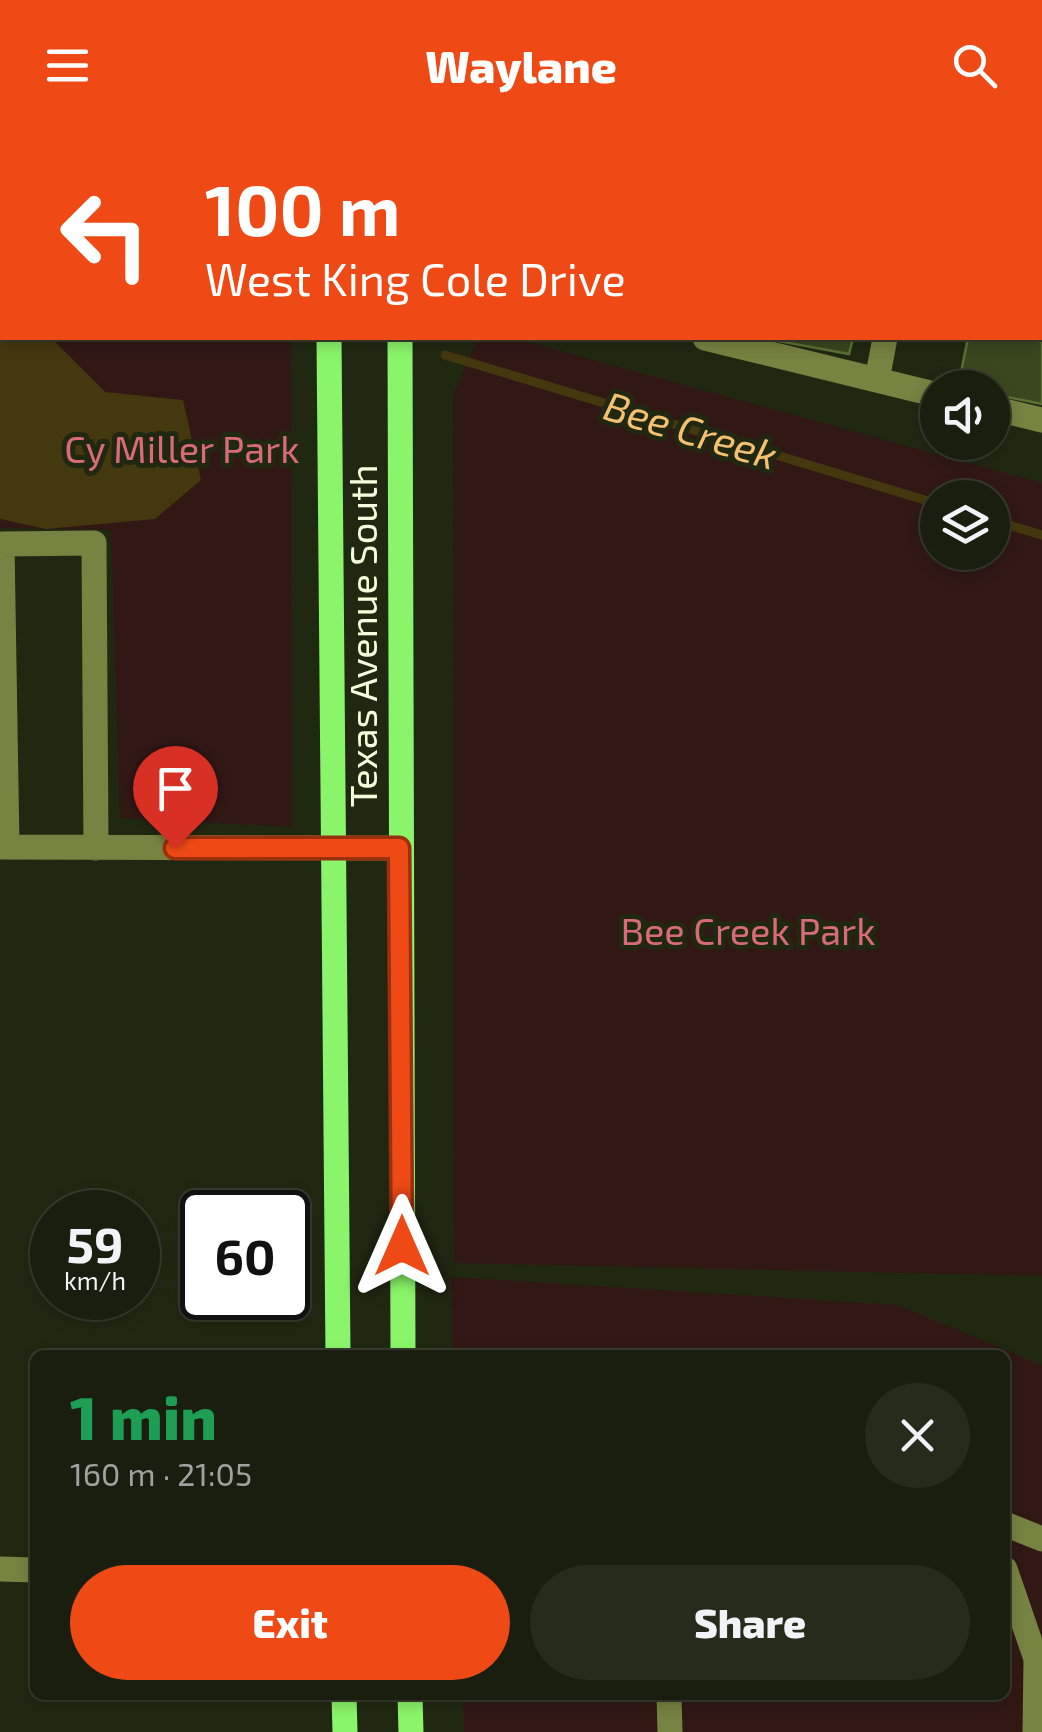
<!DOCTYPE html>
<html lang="en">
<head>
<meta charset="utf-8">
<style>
  :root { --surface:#191e0e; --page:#262b1c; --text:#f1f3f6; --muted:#9fa29e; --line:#373c2e; --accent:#ef4a15 }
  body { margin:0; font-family:"Exo 2",sans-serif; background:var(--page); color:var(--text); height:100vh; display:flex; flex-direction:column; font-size:38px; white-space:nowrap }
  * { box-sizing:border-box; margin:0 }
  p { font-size:32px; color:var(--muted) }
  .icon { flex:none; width:55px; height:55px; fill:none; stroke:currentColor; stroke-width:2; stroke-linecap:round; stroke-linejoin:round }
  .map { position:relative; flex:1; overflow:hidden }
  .drawer { position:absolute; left:30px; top:1220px; width:980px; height:350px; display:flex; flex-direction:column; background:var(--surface); border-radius:15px; box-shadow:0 5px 15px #0003,0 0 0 2px var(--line) }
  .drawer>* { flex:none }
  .top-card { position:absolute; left:0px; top:0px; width:1042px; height:210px; box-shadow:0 5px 15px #0003,0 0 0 2px var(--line); background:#ef4a15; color:#fff; overflow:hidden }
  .controls { position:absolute; left:920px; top:240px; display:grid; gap:20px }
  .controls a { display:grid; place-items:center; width:90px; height:90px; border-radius:50%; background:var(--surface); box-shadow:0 5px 15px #0003,0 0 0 2px var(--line); font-size:50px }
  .speed { position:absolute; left:30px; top:1060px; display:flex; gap:20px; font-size:50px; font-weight:700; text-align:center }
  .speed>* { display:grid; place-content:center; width:130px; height:130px; border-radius:50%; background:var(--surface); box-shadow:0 5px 15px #0003,0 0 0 2px var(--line); line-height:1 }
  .speed small { font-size:25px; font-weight:400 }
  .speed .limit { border:5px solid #111; border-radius:15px; background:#fff; color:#111 }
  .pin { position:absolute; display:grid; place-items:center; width:85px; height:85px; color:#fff; margin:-102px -42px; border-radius:50% 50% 50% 0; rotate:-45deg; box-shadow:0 0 10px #0007 }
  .pin .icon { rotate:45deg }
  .me { position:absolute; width:110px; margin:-55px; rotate:0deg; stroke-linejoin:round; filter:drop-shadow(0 0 8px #0008) }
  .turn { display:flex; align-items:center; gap:35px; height:210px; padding:0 40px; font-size:45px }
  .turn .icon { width:130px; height:130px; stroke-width:2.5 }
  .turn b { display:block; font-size:70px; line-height:85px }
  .round { display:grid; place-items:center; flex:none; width:105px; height:105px; border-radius:52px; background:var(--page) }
  .summary { display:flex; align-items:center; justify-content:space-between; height:170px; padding:0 40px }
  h1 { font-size:60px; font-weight:800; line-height:75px; color:#1e9e55 }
  .action { display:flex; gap:20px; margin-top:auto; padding:20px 40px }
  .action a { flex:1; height:115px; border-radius:60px; background:var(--accent); color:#fff; font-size:40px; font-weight:800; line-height:115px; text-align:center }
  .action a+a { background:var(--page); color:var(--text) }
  header { display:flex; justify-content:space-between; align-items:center; height:130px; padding:0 40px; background:var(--accent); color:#fff; font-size:45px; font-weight:800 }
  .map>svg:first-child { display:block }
  .green { fill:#311815; fill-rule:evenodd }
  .water { fill:#44380f }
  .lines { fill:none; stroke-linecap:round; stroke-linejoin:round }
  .stream { stroke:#44380f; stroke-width:9 }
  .building { fill:#3a471f; stroke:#5c7233; stroke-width:2.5 }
  .minor { stroke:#778340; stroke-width:25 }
  .major { stroke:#8af56a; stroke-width:25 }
  .route-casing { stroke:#9b300e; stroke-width:25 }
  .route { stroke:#ef4a15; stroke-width:18 }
  .labels { text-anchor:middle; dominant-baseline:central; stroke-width:10; stroke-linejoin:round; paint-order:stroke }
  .park-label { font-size:38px; fill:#d96b77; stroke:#212812 }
  .street-label { font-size:38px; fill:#f4fddb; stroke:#212812 }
  .water-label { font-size:40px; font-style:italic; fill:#f5c170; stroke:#212812 }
</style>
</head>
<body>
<header><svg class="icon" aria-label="menu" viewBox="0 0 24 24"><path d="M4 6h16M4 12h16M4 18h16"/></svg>Waylane<svg class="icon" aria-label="search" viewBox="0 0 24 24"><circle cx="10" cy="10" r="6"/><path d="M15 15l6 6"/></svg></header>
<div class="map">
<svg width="1042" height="1602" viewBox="0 0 1042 1602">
  <rect width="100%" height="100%" fill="#212812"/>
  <path class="green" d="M0,141L2,208H291L292,697L120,688L111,400L0,398Z
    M478,208H513L1042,353V1146L454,1133L453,265ZM938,368H992V422H938Z
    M451,1147L898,1175L1042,1235V1602H464L463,1565H1005V1225H453Z"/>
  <path class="water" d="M0,180L2,208H51L105,262L183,270L201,350L155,389L46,399L0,389Z"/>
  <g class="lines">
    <path class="stream" d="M0,114H2
      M445,225L938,374
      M992,390L1042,405"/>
  </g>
  <path class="building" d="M762,208H853L849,224Z
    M968,208L1042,209V274L992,264V258L958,257Z"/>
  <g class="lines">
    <path class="minor" d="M673,0L686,2
      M1040,72H1042
      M705,208L938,265
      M877,250L885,208
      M992,278L1042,290
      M0,717L399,718
      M7,717L2,414L94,413L96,718
      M1005,1394L1042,1409
      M0,1439L35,1440
      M1005,1439L1036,1529L1035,1602
      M669,1565L670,1602"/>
    <path class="major" d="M340,0L342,2
      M399,0V2
      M329,208L338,1225
      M400,208L403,1225
      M344,1565L345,1602
      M410,1565L411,1602"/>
  </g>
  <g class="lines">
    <defs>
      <path id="route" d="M175,718H399L402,1116"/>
    </defs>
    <use href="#route" class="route-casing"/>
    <use href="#route" class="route"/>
  </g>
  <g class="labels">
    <g class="park-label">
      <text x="182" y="318">Cy Miller Park</text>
      <text x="748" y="800">Bee Creek Park</text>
    </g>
    <g class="street-label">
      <text transform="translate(362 506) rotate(-90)">Texas Avenue South</text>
    </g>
    <g class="water-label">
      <text transform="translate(691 299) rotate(17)">Bee Creek</text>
    </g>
  </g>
</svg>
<div class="controls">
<a><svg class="icon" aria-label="sound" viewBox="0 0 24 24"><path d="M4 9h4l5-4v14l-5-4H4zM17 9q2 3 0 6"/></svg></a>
<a><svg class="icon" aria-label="layers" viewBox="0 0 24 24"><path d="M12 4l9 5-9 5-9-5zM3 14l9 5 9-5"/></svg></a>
</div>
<div class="speed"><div>59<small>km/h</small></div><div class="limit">60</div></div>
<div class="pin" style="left:175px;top:718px;background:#d93025"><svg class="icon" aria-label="arrive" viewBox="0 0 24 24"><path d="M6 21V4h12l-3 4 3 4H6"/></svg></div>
<svg class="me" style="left:402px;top:1116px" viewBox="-20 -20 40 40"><path d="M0-17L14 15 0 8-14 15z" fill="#ef4a15" stroke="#fff" stroke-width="4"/></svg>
<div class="top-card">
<div class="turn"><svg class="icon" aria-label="left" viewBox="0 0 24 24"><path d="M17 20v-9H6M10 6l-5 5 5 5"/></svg><div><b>100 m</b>West King Cole Drive</div></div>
</div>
<section class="drawer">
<div class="summary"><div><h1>1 min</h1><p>160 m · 21:05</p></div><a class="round"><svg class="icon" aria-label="close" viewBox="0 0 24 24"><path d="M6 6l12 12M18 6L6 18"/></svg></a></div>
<div class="action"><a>Exit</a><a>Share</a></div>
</section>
</div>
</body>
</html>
